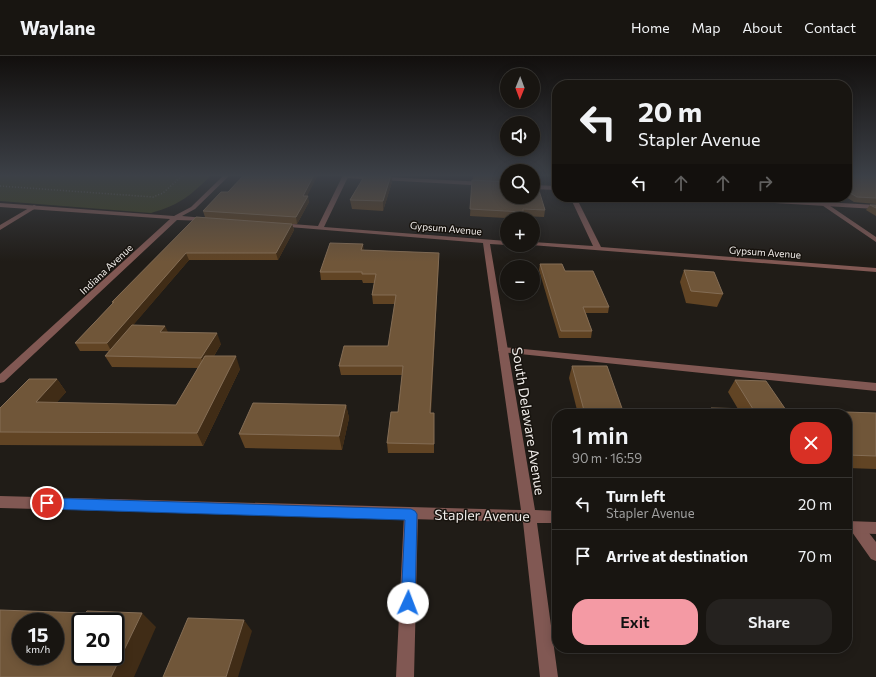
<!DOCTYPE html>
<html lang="en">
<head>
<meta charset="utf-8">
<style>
  :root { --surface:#181511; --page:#25221f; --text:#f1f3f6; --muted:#9f9f9f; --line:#363431; --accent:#f49aa4 }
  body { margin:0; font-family:Commissioner,sans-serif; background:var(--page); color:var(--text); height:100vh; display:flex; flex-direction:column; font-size:15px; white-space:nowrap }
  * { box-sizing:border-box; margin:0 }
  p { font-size:13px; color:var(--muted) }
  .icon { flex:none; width:22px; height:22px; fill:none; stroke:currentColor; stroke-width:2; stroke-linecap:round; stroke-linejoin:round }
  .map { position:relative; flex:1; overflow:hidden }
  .panel { position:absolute; left:552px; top:353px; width:300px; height:244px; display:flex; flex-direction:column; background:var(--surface); border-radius:16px; box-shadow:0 2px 10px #0003,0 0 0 1px var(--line) }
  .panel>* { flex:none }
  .banner { position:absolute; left:552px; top:24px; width:300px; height:122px; border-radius:16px; box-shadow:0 2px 10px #0003,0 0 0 1px var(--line); background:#181511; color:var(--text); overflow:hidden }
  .needle { width:26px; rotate:181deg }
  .fabs { position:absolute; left:500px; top:12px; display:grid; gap:8px }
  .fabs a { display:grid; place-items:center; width:40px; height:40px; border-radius:50%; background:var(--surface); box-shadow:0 2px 10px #0003,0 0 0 1px var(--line); font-size:20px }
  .speed { position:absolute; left:12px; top:557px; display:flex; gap:8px; font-size:20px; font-weight:700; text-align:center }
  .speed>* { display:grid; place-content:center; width:52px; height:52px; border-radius:50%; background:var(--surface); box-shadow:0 2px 10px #0003,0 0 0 1px var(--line); line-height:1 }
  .speed small { font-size:10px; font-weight:400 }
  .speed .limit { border:2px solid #111; border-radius:6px; background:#fff; color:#111 }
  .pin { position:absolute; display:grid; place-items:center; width:34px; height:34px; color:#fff; margin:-17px; border:2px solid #fff; border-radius:50%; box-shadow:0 1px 4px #0007 }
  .me { position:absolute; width:44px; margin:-22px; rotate:2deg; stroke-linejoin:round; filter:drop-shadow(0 0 3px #0008) }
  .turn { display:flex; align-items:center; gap:14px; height:84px; padding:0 20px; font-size:18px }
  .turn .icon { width:52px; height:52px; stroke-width:2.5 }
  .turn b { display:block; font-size:28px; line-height:34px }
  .lanes { display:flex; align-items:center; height:38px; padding:0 20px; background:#0003; justify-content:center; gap:20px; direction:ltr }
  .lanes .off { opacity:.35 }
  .round { display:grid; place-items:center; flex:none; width:42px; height:42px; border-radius:16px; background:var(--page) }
  .summary { display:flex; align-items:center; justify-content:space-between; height:68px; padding:0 20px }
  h1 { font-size:24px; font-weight:600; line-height:30px }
  .action { display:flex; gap:8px; margin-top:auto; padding:8px 20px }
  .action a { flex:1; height:46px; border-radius:16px; background:var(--accent); color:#111; font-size:16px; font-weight:600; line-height:46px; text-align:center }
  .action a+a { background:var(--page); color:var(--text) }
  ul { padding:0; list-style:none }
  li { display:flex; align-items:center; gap:12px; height:52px; padding:0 20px; border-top:1px solid var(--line) }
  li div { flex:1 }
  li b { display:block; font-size:15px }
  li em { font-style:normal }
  header { display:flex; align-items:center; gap:24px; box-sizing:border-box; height:56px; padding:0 20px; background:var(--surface); border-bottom:1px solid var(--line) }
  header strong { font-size:19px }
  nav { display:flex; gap:22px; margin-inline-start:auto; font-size:14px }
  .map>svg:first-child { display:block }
  .green { fill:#3e411e }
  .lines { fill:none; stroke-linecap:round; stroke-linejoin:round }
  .path { stroke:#6f6b66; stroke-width:1.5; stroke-dasharray:1 2; stroke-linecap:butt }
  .lane { fill:#815853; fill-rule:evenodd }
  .street { fill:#815853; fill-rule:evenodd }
  .wall { fill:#614424 }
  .shaded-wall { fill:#402c16 }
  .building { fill:#705639; stroke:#846d55; fill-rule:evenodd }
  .route { fill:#1a73e8; stroke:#114b97 }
  .labels { text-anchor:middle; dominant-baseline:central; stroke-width:3; stroke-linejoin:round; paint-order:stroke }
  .far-street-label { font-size:10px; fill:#f0ece9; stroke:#17130e }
  .near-street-label { font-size:14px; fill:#f0ece9; stroke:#17130e }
</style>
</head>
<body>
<header>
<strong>Waylane</strong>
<nav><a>Home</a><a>Map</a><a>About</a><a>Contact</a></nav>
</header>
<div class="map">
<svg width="876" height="621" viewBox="0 0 876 621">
  <rect width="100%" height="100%" fill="#201c17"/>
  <path class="green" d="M0,119H212C189,140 182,148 151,157L0,145Z"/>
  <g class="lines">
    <path class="path" d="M0,130L153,141L163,137L183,119"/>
    <path class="lane" d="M344,119L507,127V131L346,122Z
      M533,129L557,130V134L533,133Z
      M704,141H737L876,149V153L707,143Z
      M34,149L36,150V152L0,174V169Z
      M503,291L876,327V335L500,296L498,294L500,292Z
      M411,452L416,454L418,458L414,621H396L404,458L406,454Z
      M857,466L862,468L876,486V505L871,503L852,476L850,472L852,468Z"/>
    <path class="street" d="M224,119H230L195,153L182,160L205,162L207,163V165L177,164L4,326L0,327V318L170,163L0,151V147L174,160L191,151Z
      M343,119H349L324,171L507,185V189L490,188L535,454L557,455V467H537L558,621H540L523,466L0,452V440L521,454L483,187L277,170V168L279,167L318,170Z
      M570,141H576L601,191L876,212V216L531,189H533V186L593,190Z
      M810,141H817L876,181V186Z
      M847,465L876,466V478L847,477Z"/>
  </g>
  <path class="wall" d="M365,119H394L393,120H391L392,126L383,155L352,153L350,144Z
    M473,119H507V126L473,124Z
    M533,119L535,121L534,127L545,154L544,161L523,160V163H522L470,160L472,124L507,126Z
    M847,119L876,121V148L854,146L846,141H847Z
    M307,140L309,146L297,168H292L294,174L278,204H189L133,269L221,288L214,300L240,313L203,390L0,389V352L57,323L66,336L56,347L176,349L198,312L112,311L105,300L109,295H80L75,287L112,248V246L205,161L203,155Z
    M870,149H876V160L866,154Z
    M364,194L439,197L431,357H434V397H388L387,387L398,356L402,319H341L339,310L388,290L395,248H373L372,239L374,227H363L362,224H321L320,216Z
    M540,208L565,215L609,251L608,257H586L592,275L591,282H559L539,214Z
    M684,214L723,238L717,251L686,247L680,226Z
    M572,310L624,358H578L569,322Z
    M735,324L786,354L876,357V413L847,412V358H708L711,352L738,353L728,336Z
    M346,349L349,362L342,394L245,392L239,378Z
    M648,592H711L710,593H648Z"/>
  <path class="shaded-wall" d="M314,119H318L304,146L303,140Z
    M391,119L392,126L383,155V145Z
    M535,121L534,128H533V122Z
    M308,140L309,146L297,168L296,161Z
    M292,168L294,174L278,204L276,197Z
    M363,188L364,196L361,194Z
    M186,197L189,204L111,295L107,287Z
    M439,197V205L430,366V357Z
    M165,270L170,280L160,276Z
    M217,277L221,288L206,313L201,302Z
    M236,300L240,313L203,390L197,377Z
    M57,323L66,336L46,359L36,346Z
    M346,349L349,362L342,394L339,380Z
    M142,557L156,571L134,621H111Z
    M244,564L252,575L238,621H226Z"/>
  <path class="building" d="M244,119H314L303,140H308L296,161L203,155L221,136H228Z
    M365,119H391L383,145L350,144Z
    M847,119H872L876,121V142L857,141L847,135Z
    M472,124L507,126V141H533V127L537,128L545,154L523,153V156L470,153Z
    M870,149H876V152Z
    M196,161L292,168L276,197H186L107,287H75L114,246H112Z
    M330,187L363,188L361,194L439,197L430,357H434V388L387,387L391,356H398L403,310H339L344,290H388L396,239H372L376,218H362V216H320Z
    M540,208H562L565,215H593L609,251H583L592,275H561Z
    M684,214L714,216L723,238L691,235Z
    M132,269L165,270L160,276L217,277L201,302L105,300Z
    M205,300H236L197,377L0,376V352L29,323H57L36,346L176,349Z
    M572,310H607L624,358H585Z
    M735,324L766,325L786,354L876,357V400L847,399V358H714L711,352L753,353Z
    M253,347L346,349L339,380L239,378Z
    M0,554L85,557L87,555L142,557L111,621H0ZM21,566H55V600H21ZM81,566H115V600H81Z
    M188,562L244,564L226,621H163Z"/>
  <linearGradient id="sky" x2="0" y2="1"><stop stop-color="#120f0d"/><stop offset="0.58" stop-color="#3c4047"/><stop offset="1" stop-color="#3c4047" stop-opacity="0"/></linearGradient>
  <rect width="876" height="206" fill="url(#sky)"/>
  <path class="route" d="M47,442L411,453L415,455L417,458L415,547L413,552L408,554L403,552L401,547L405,464L47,453L43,451L41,447L43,444Z"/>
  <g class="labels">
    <g class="far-street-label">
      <text transform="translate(446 172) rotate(5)">Gypsum Avenue</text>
      <text transform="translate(765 196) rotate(4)">Gypsum Avenue</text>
      <text transform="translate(106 213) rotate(-43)">Indiana Avenue</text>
    </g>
    <g class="near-street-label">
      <text transform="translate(529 365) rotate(81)">South Delaware Avenue</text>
      <text transform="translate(482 459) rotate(1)">Stapler Avenue</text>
    </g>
  </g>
</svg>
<div class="fabs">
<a><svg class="needle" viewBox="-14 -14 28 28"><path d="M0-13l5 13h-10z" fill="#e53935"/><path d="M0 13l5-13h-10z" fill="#9f9f9f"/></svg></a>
<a><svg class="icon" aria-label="sound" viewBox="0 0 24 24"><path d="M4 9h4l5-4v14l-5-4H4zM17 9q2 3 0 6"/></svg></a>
<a><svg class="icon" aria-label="search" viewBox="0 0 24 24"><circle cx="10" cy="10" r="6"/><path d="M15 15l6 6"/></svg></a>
<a>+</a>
<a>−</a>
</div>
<div class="speed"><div>15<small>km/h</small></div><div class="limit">20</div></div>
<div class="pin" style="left:47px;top:447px;background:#d93025"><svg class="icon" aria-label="arrive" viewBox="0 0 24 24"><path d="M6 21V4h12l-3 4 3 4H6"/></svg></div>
<svg class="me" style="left:408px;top:547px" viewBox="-20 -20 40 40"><circle r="19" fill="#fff"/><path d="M0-13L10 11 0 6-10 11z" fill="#1a73e8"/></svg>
<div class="banner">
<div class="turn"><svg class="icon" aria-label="left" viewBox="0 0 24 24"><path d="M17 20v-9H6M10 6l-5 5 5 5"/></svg><div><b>20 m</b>Stapler Avenue</div></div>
<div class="lanes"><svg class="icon" aria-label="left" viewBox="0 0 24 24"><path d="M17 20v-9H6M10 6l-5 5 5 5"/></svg><svg class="icon off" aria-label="ahead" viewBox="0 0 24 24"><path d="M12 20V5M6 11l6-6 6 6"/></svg><svg class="icon off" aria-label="ahead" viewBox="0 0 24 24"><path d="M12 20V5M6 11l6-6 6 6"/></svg><svg class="icon off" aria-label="right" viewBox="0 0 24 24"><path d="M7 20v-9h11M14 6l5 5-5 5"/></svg></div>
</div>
<section class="panel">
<div class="summary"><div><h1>1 min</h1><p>90 m · 16:59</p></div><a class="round" style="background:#d93025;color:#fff"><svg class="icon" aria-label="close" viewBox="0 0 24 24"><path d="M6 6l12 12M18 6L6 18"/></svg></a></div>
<ul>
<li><svg class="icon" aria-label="left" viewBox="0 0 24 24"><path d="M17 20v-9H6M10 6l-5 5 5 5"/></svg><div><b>Turn left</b><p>Stapler Avenue</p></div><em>20 m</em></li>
<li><svg class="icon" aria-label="arrive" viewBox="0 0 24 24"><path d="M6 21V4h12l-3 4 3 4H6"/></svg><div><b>Arrive at destination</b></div><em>70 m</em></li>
</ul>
<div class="action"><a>Exit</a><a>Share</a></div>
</section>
</div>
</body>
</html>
